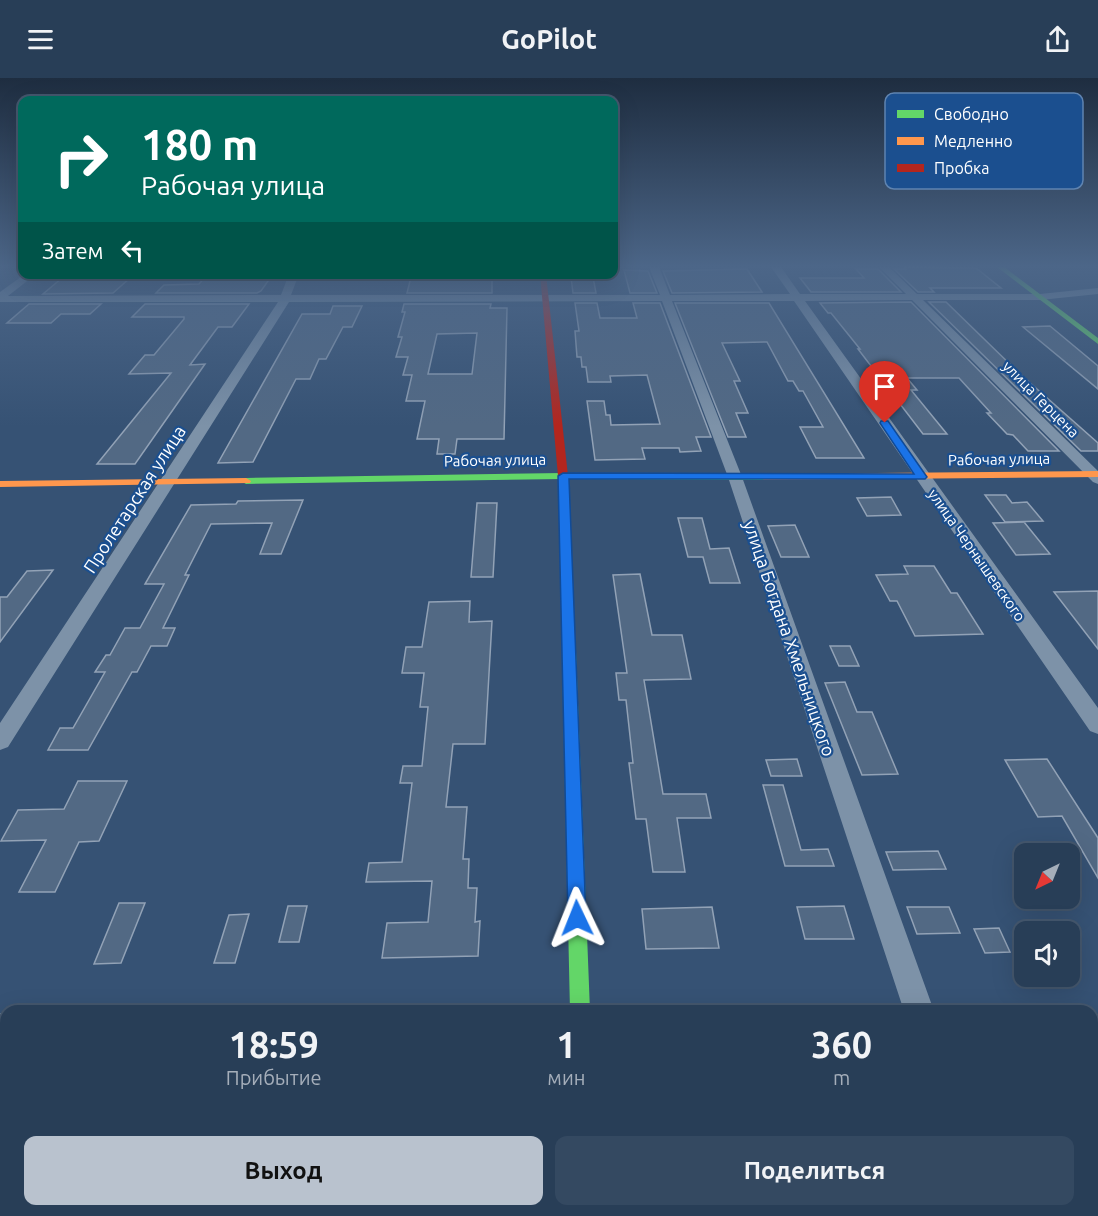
<!DOCTYPE html>
<html lang="ru">
<head>
<meta charset="utf-8">
<style>
  :root { --surface:#283e57; --page:#344961; --text:#f1f3f6; --muted:#a5aeba; --line:#44576d; --accent:#b9c2ce }
  body { margin:0; font-family:Ubuntu,sans-serif; background:var(--page); color:var(--text); height:100vh; display:flex; flex-direction:column; font-size:22px; white-space:nowrap }
  * { box-sizing:border-box; margin:0 }
  p { font-size:20px; color:var(--muted) }
  .icon { flex:none; width:33px; height:33px; fill:none; stroke:currentColor; stroke-width:2; stroke-linecap:round; stroke-linejoin:round }
  .map { position:relative; flex:1; overflow:hidden }
  .drawer { position:absolute; left:0px; top:927px; width:1098px; height:212px; display:flex; flex-direction:column; background:var(--surface); border-radius:18px 18px 0 0; box-shadow:0 6px 24px #0002,0 0 0 2px var(--line) }
  .drawer>* { flex:none }
  .hud { position:absolute; left:18px; top:18px; width:600px; height:183px; border-radius:12px; box-shadow:0 6px 24px #0002,0 0 0 2px var(--line); background:#00695c; color:#fff; overflow:hidden }
  .needle { width:39px; rotate:223deg }
  .fabs { position:absolute; left:1014px; top:765px; display:grid; gap:12px }
  .fabs a { display:grid; place-items:center; width:66px; height:66px; border-radius:12px; background:var(--surface); box-shadow:0 6px 24px #0002,0 0 0 2px var(--line); font-size:30px }
  .pin { position:absolute; display:grid; place-items:center; width:51px; height:51px; color:#fff; margin:-62px -26px; border-radius:50% 50% 50% 0; rotate:-45deg; box-shadow:0 0 6px #0007 }
  .pin .icon { rotate:45deg }
  .me { position:absolute; width:66px; margin:-33px; rotate:358deg; stroke-linejoin:round; filter:drop-shadow(0 0 4px #0008) }
  .turn { display:flex; align-items:center; gap:21px; height:126px; padding:0 24px; font-size:27px }
  .turn .icon { width:78px; height:78px; stroke-width:2.5 }
  .turn b { display:block; font-size:42px; line-height:51px }
  .then { display:flex; align-items:center; height:57px; padding:0 24px; background:#0003; gap:12px; font-size:22px }
  .eta { display:flex; justify-content:space-evenly; align-items:center; height:102px; text-align:center }
  .eta b { font-size:36px; font-weight:700; line-height:42px }
  .primary-button { display:flex; gap:12px; margin-top:auto; padding:12px 24px }
  .primary-button a { flex:1; height:69px; border-radius:12px; background:var(--accent); color:#111; font-size:24px; font-weight:700; line-height:69px; text-align:center }
  .primary-button a+a { background:var(--page); color:var(--text) }
  header { display:flex; justify-content:space-between; align-items:center; height:78px; padding:0 24px; background:var(--surface); font-size:27px; font-weight:700 }
  .map>svg:first-child { display:block }
  .building { fill:#526984; stroke:#92a2b6; stroke-width:1.5; fill-rule:evenodd }
  .lines { fill:none; stroke-linecap:round; stroke-linejoin:round }
  .street { fill:#7d92a8; fill-rule:evenodd }
  .fast { fill:#63d668; fill-rule:evenodd }
  .slow { fill:#ff974d; fill-rule:evenodd }
  .jam { fill:#b3261e; fill-rule:evenodd }
  .route { fill:#1a73e8; stroke:#114b97; stroke-width:1.5 }
  .labels { text-anchor:middle; dominant-baseline:central; stroke-width:4.5; stroke-linejoin:round; paint-order:stroke }
  .far-street-label { font-size:15px; fill:#fff; stroke:#1b4f8f }
  .street-label { font-size:18px; fill:#fff; stroke:#1b4f8f }
  .key { fill:#1b4f8f; stroke:#5f84b1; stroke-width:1.5 }
  .key-label { font-size:16px; fill:#fff }
</style>
</head>
<body>
<header><svg class="icon" aria-label="menu" viewBox="0 0 24 24"><path d="M4 6h16M4 12h16M4 18h16"/></svg>GoPilot<svg class="icon" aria-label="share" viewBox="0 0 24 24"><path d="M12 15V3M7 8l5-5 5 5M5 13v7h14v-7"/></svg></header>
<div class="map">
<svg width="1098" height="1138" viewBox="0 0 1098 1138">
  <rect width="100%" height="100%" fill="#365274"/>
  <path class="building" d="M904,189L976,190L1001,210H930L934,214H918L894,191H906Z
    M747,191L762,214L672,215L663,193Z
    M856,191H878L901,214H811L800,200H864Z
    M624,192L648,193L657,215H630Z
    M273,196L261,213L257,215H156L164,207L199,206L206,198Z
    M492,196V215H407L411,199Z
    M571,199H593L596,215H573Z
    M62,200H130L113,215L43,216Z
    M911,224L1059,373H1028L1013,357L1007,356L987,335H991L959,300H907L917,312H911L947,356H923L858,271H860L831,235H828L820,225Z
    M929,224H946L1020,296L1098,365V373H1081Z
    M575,225H597L600,240H637L633,225H660L711,359H696L701,373L680,374L679,370H642L645,381L595,382L587,323H604L606,337H610L611,347L660,346L647,297L610,298L611,304H588L586,289H582L581,279H577L575,253H579Z
    M675,225H769L864,380H816L800,349H823L803,313H799L793,303H788L767,264L722,265L740,303H734L748,335H736L746,359H728Z
    M29,226H101L90,236H61L51,245H7Z
    M145,226H249L232,249H218L190,287L205,286L135,386H97L171,295L129,296L145,277H154L184,241V239H132Z
    M404,226H491L490,230H507L504,361H457L455,376H437L439,361H417L425,323H406L412,297H403L408,279H396L402,259H398L405,234H402ZM477,255L472,296H428L437,256Z
    M333,228H362L352,249H343L326,281H319L310,301H296L253,384L218,385L302,236H330Z
    M1050,248L1098,288V311L1023,249Z
    M985,417H1006L1012,425L1027,424L1043,443L1005,444Z
    M891,419L901,437L867,438L857,420Z
    M303,422L281,476H260L272,445L211,446L185,497H189L163,550H175L167,568H151L137,594H132L88,672H48L60,650H73L105,594H95L106,577H110L125,550H140L164,506H145L191,427L236,426L238,423Z
    M477,425H497L493,499H471Z
    M678,440H702L710,471L729,470L740,505H710L703,479H688Z
    M1024,444L1050,476L1016,477L993,445Z
    M795,447L809,479H781L768,448Z
    M904,488H934L951,515H957L983,556L915,558L897,523H890L876,497L908,496Z
    M53,492L0,564V519H7L27,493Z
    M640,496L652,557H682L691,601L644,602L663,716H706L711,740H677L685,794H653L646,741H636L629,685H633L626,622H619L616,595H627L613,497Z
    M1098,513V571L1054,514Z
    M470,523L469,544L492,543L485,666H453L446,729H467L463,781H469L468,810H477L475,844L480,843L478,878L382,880L387,845L428,844L432,803L366,804L369,785L402,784L412,705H400L403,688H422L428,629H420L424,595H402L406,569H422L429,524Z
    M830,568H850L859,588H839Z
    M845,604L857,634H872L898,696L862,697L825,605Z
    M797,681L802,698H771L766,682Z
    M1047,681L1098,760V800L1062,738L1038,739L1005,682Z
    M78,703H127L99,763L79,764L55,814H19L46,762L1,763L18,732L64,731Z
    M763,707H783L801,772L828,771L834,788H785Z
    M938,773L946,791L893,792L886,774Z
    M119,825H145L121,885L94,886Z
    M288,828H307L299,864H279Z
    M844,828L854,861H805L797,829Z
    M712,829L719,870L646,871L642,831Z
    M907,829H949L960,855L917,856Z
    M249,836L235,885H214L229,837Z
    M999,850L1010,874L985,875L974,851Z"/>
  <g class="lines">
    <path class="street" d="M649,189H659L670,217L790,216L771,189H781L800,216H906L879,189H889L917,216H1040L1098,210V216L1040,222H923L1098,393V406L1093,404L912,222L805,223L1098,630V656L1090,653L794,223H672L742,399L934,933H904L728,399L662,223L289,224L8,669L0,672V645L278,224H0V214L25,196H36L8,218L281,217L289,196H299L291,217H660Z
      M0,935H6V965H0Z
      M1092,936H1098V966H1092Z
      M972,1132H1006L1008,1138H974Z"/>
    <path class="fast" d="M997,189H1004L1098,260V266Z
      M563,395L764,396L769,399L764,402L563,401L246,406L241,403L246,400Z
      M569,569L576,574L590,933H570L562,574Z"/>
    <path class="slow" d="M1098,393V399L764,402L759,399L764,396Z
      M246,400L251,403L250,405L0,409V403Z"/>
    <path class="jam" d="M540,196H546L568,398L576,574L569,579L562,574L558,398Z
      M576,1132H600L601,1138H577Z"/>
  </g>
  <linearGradient id="sky" x2="0" y2="1"><stop stop-color="#1e2d40"/><stop offset="0.54" stop-color="#4c6688"/><stop offset="1" stop-color="#4c6688" stop-opacity="0"/></linearGradient>
  <rect width="1098" height="348" fill="url(#sky)"/>
  <path class="route" d="M881,343H888L927,399L925,401H569L586,840L584,846L577,849L570,846L568,840L558,398L563,395L914,396L880,345Z"/>
  <g class="labels">
    <g class="far-street-label">
      <text transform="translate(1041 321) rotate(45)">улица Герцена</text>
      <text transform="translate(999 381) rotate(-1)">Рабочая улица</text>
      <text transform="translate(495 382) rotate(-1)">Рабочая улица</text>
      <text transform="translate(977 477) rotate(55)">улица Чернышевского</text>
    </g>
    <g class="street-label">
      <text transform="translate(134 421) rotate(-57)">Пролетарская улица</text>
      <text transform="translate(790 560) rotate(71)">улица Богдана Хмельницкого</text>
    </g>
  </g>
  <rect x="885" y="15" width="198" height="96" rx="9" class="key"/>
  <rect x="897" y="32" width="27" height="8" fill="#63d668"/>
  <rect x="897" y="59" width="27" height="8" fill="#ff974d"/>
  <rect x="897" y="86" width="27" height="8" fill="#b3261e"/>
  <g class="key-label">
    <text x="934" y="42">Свободно</text>
    <text x="934" y="69">Медленно</text>
    <text x="934" y="96">Пробка</text>
  </g>
</svg>
<div class="fabs">
<a><svg class="needle" viewBox="-14 -14 28 28"><path d="M0-13l5 13h-10z" fill="#e53935"/><path d="M0 13l5-13h-10z" fill="#a5aeba"/></svg></a>
<a><svg class="icon" aria-label="sound" viewBox="0 0 24 24"><path d="M4 9h4l5-4v14l-5-4H4zM17 9q2 3 0 6"/></svg></a>
</div>
<div class="pin" style="left:885px;top:345px;background:#d93025"><svg class="icon" aria-label="arrive" viewBox="0 0 24 24"><path d="M6 21V4h12l-3 4 3 4H6"/></svg></div>
<svg class="me" style="left:577px;top:840px" viewBox="-20 -20 40 40"><path d="M0-17L14 15 0 8-14 15z" fill="#1a73e8" stroke="#fff" stroke-width="4"/></svg>
<div class="hud">
<div class="turn"><svg class="icon" aria-label="right" viewBox="0 0 24 24"><path d="M7 20v-9h11M14 6l5 5-5 5"/></svg><div><b>180 m</b>Рабочая улица</div></div>
<div class="then">Затем<svg class="icon" aria-label="left" viewBox="0 0 24 24"><path d="M17 20v-9H6M10 6l-5 5 5 5"/></svg></div>
</div>
<section class="drawer">
<div class="eta">
<div><b>18:59</b><p>Прибытие</p></div>
<div><b>1</b><p>мин</p></div>
<div><b>360</b><p>m</p></div>
</div>
<div class="primary-button"><a>Выход</a><a>Поделиться</a></div>
</section>
</div>
</body>
</html>
